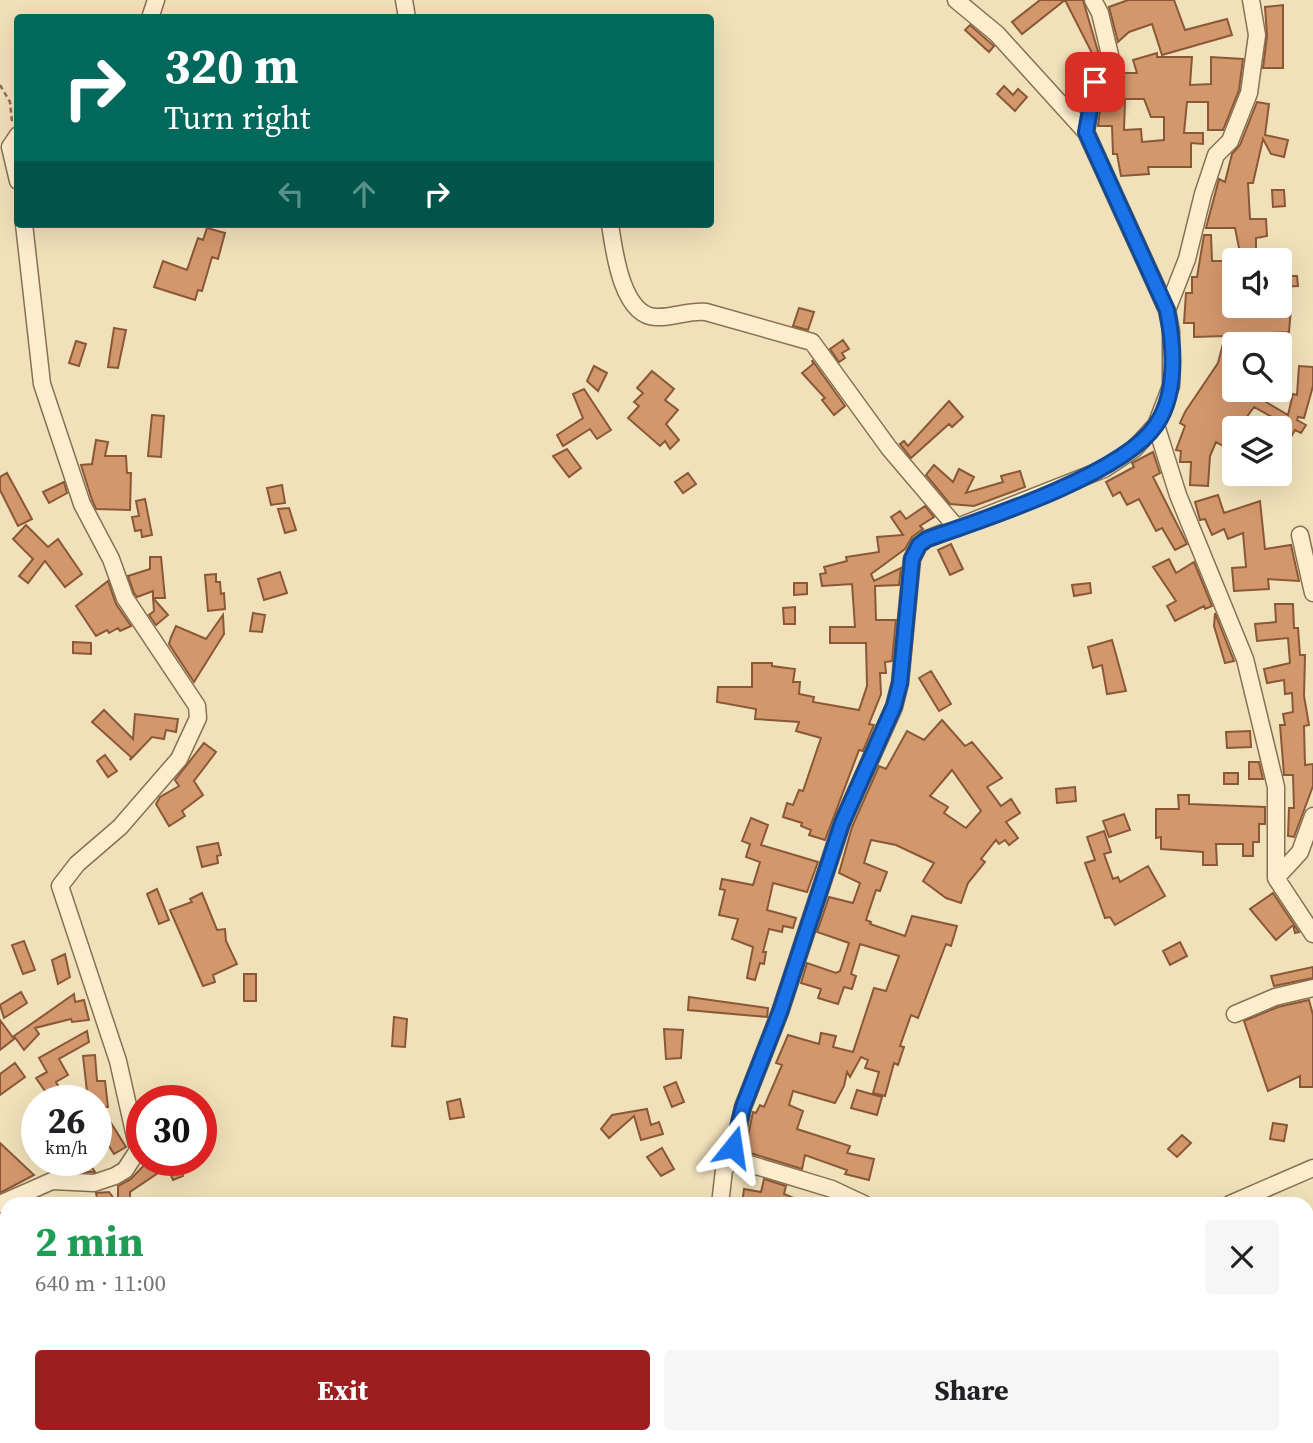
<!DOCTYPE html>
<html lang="en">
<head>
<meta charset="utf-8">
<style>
  :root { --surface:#fff; --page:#f6f6f6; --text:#202124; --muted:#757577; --accent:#9c1e1f }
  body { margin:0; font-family:"Source Serif 4",serif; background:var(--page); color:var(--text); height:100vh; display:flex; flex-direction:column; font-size:26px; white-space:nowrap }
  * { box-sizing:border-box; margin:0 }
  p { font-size:23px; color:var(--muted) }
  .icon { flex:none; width:38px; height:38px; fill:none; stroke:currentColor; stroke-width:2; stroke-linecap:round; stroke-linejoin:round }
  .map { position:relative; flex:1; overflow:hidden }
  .details { position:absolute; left:0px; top:1197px; width:1314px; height:247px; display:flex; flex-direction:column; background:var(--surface); border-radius:21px 21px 0 0; box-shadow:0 7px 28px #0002 }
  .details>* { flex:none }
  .top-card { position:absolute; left:14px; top:14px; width:700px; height:214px; border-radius:7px; box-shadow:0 7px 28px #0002; background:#00695c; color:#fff; overflow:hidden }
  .controls { position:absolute; left:1222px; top:248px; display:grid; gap:14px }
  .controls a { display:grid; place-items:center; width:70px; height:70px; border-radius:7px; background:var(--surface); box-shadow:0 7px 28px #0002; font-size:35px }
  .speed { position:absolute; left:21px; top:1085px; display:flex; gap:14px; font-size:35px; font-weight:700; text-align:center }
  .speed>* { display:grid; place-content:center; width:91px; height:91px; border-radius:50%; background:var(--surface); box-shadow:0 7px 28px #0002; line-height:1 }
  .speed small { font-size:18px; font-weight:400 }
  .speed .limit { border:10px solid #d22; background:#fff; color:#111 }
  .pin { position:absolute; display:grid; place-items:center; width:60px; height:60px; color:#fff; margin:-30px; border-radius:14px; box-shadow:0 4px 10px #0006 }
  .me { position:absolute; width:77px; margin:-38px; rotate:15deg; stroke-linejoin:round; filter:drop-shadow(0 0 5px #0008) }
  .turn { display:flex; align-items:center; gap:24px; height:147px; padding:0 35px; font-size:32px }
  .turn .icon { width:91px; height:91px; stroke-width:2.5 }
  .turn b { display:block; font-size:49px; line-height:60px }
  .lanes { display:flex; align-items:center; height:66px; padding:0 35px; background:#0003; justify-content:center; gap:35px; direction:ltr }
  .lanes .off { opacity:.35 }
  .round { display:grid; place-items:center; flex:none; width:74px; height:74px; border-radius:7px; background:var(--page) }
  .headline { display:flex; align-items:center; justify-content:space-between; height:119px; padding:0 35px }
  h1 { font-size:42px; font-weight:700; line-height:52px; color:#1e9e55 }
  .button { display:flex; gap:14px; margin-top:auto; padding:14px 35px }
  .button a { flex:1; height:80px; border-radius:7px; background:var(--accent); color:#fff; font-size:28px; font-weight:700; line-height:80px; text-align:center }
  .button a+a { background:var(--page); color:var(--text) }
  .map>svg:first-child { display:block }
  .building { fill:#d3976c; stroke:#8a5837; stroke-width:2; fill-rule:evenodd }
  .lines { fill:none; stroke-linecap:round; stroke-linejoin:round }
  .minor-casing { stroke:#897053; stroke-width:19 }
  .path { stroke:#897053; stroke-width:2.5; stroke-dasharray:5 3.5; stroke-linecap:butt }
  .minor { stroke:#fceecd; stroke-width:16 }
  .route-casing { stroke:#114b97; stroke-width:18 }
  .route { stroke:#1a73e8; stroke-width:12 }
</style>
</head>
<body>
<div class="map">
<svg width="1313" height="1443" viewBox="0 0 1313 1443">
  <rect width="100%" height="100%" fill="#f1e1ba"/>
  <path class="building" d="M1040,0H1065L1022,34L1012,22Z
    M1065,0H1083L1099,55L1079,95L1067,76L1093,55Z
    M1128,0H1174L1185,30L1227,19L1232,35L1162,55L1152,24L1129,32L1118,42L1109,7Z
    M1283,5V68H1263L1267,36L1265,7Z
    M970,25L994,46L989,52L965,30Z
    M1157,53V57H1192L1190,85L1211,84V57L1243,59L1239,90L1223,130H1208V102H1187L1184,133H1203V144L1191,143V167H1148L1149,174L1121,176L1117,154H1113L1112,126H1098L1102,95L1116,73H1137L1133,60ZM1125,99H1144L1151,117H1164V140L1142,142L1141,129L1124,130Z
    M1004,86L1013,95L1018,89L1027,97L1015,111L997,94Z
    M1257,102L1269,104L1265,135L1288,140L1284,157L1271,154L1263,139L1253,183H1248L1250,219H1266L1267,236L1256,238V258H1241L1235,228H1206L1219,179L1225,182L1232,154L1240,145Z
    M1272,190H1284L1285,206L1273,207Z
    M207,228L225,233L218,259L212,257L202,291L198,290L195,300L154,287L163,261L187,270L198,238L203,240Z
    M1204,235H1211L1212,261H1230L1234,310L1258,317V310L1291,308L1289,332L1272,333V345H1234L1231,376L1234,378V390H1266V402L1288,415L1293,394L1297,395L1299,366L1313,367V386L1304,418L1298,417L1297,420L1306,425L1301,433L1295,430L1279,458V421L1254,407L1238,429H1234V440L1228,449L1216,442L1210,456L1208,486L1190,485L1191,462H1180L1181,451L1176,450L1185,426L1180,423L1185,412L1218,363L1225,336L1194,337V323H1184L1186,293H1192V277H1197Z
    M1279,276H1297L1298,286L1279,287Z
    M799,308L814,312L808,330L793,326Z
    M114,328L126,330L118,368L108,367Z
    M843,340L849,349L842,353L845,358L839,362L830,349Z
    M76,341L86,344L79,366L69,363Z
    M812,360L845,406L834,415L822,400L825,398L802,373L813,364Z
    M594,366L607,373L598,391L587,381Z
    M652,371L674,389L665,400L678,410L666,424L679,440L670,449L665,441L660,446L628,418L639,406L634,402L643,393L637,388Z
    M584,389L611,430L597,439L590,429L563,446L557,435L583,418L573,394Z
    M949,401L963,417L952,427L949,424L911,458L900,444L904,441L908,446Z
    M152,415L164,416L161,457L148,456Z
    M96,440L108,442L105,456H126L127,473H131L130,510L96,509L92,500L81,465L92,464Z
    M567,449L581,468L569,477L553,456Z
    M1153,452L1160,473L1153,477L1187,544L1175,550L1162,528L1156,531L1139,499L1127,505L1120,492L1113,496L1106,482L1134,467L1132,463Z
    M934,465L953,482L959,469L974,477L966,493L1003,482L1001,476L1020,471L1025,487L974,506L950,504L926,475Z
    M7,473L32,519L18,526L0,490V477Z
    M688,473L696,484L683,493L675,482Z
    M64,482L67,493L49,503L43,492Z
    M282,485L285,503L271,505L267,488Z
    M1218,495L1224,513L1260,501L1265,549L1291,545L1299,581L1268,579L1269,589L1234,591L1232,568L1246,567L1243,533L1228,539L1224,529L1212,535L1205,519L1200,520L1195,502Z
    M145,499L152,535L142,537L141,530L135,531L132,517L139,516L136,501Z
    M925,506L934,517L920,526L923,529L912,537L905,549L871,574L874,581L901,568L899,585L875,586L876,620H896L892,661L885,662L886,673H880L881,694L869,724L874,725L863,751L859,750L825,840L809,835L811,830L801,826L802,823L783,817L787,803L793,805L799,790L803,791L821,738L796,731L799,722L755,719L756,709L717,702L718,687H752V663H772V666L795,669L793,682H800L799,694L814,697L813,702L859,710L867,686L866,643H830V627H855L852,584L822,586L820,574L826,573L824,567L847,561L846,557L879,552L877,537L903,535L891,517L900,511L906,519Z
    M289,508L296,530L285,533L278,509Z
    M26,525L48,547L58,539L82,574L65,587L45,561L28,583L19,576L33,559L13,539Z
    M951,544L963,569L950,575L938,550Z
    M150,557H161L165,598H153V591L137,597L134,593L128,576L150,569Z
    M1169,559L1176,573L1194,562L1212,606L1205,609L1204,606L1175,621L1167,606L1176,601L1153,567Z
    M280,572L287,593L264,600L258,579Z
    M216,574V582H220L221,594L224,593L225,609L208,611L205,575Z
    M108,581L116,604L131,626L120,631L118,628L109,633L107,630L96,636L76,606Z
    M794,583H807V594L794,595Z
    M1090,583L1091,593L1074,596L1072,585Z
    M153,598L168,615L156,625L149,615L154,611Z
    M1275,604H1293L1294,628H1298L1300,655H1305L1304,696L1309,725L1304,726L1305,765L1313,764V786L1294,837L1288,836L1289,808H1294L1293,775H1284L1280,725H1285L1283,714L1293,712L1292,693L1285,694L1284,680L1267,683L1264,669L1290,663L1288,638L1257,641L1255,624L1276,622Z
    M795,607V624H784L783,608Z
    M253,613L265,615L262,632L250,631Z
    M1215,613L1234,661L1225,663L1214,626Z
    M223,615L224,634L194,682L169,644L171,637L176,626L206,639Z
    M1112,640L1126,691L1107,694L1102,665L1093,668L1088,647Z
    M73,642L91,643V654L73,653Z
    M931,671L951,704L939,711L919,678Z
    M104,710L133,739L135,714L178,719L176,732L166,730L164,739L152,737L130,760L131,757L92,722Z
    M942,720L965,746L972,742L1002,778L987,787L1001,806L1011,799L1020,813L1006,822L1018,838L1009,845L1005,840L999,844L996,840L981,859L985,862L968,883L961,903L946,898L923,881L934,863L896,845L871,840L864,863L887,872L880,891L876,890L866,920L871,922L870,924L905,936L912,916L957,926L951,946L946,944L918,1018L911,1015L900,1046L904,1047L898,1065L894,1063L885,1096L873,1093L879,1072L865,1068L868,1060L861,1057L850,1077L847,1072L844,1086L835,1103L793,1091L789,1105L803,1111L797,1129L850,1146L847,1153L874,1159L869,1180L845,1174L847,1170L805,1155L802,1169L747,1152L745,1150L753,1112L756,1113L760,1105L764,1107L782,1065L776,1063L788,1035L819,1044L821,1033L836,1036L833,1047L853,1052L874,988L886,991L899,956L860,944L851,974L856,976L852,989L844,987L838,1004L818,998L821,989L801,983L807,963L836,973L840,971L849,943L817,932L829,897L853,903L860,883L839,873L852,827L879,766L886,769L907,731L924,740ZM952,770L981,811L966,828L944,813L948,807L930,796Z
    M1250,731L1251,747L1227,748L1226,732Z
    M204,743L216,752L194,781L203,795L182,811L185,816L169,826L156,804L160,797L179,786L175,780Z
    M105,755L117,771L108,777L97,761Z
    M1249,762H1259L1263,779H1249Z
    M1224,773H1238V784H1224Z
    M1075,787L1076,801L1057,803L1056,789Z
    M1178,795H1189V804L1265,807V824H1259V842H1253V856H1243V844H1216L1217,865H1203V852L1161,849V837L1156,838V809H1179Z
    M1124,814L1130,830L1109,837L1103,821Z
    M751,818L768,825L761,845L818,862L807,892L773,883L767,910L796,918L793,928L783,926L782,932L769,929L763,952H766L764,964L760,963L755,980L747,978L753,947L732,939L738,919L719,915L725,890L720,889L722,879L753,885L760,862L746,857L750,844L742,841Z
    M1104,831L1111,852L1104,854L1113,879L1118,877L1120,882L1148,866L1165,896L1115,925L1110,917L1105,918L1085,863L1095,860L1087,837Z
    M218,843L221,855L217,856L218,863L202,867L197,847Z
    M157,889L169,920L159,924L147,894Z
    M202,893L217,930L225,929L226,941L237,964L213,975L215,982L203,986L170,910L192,902L190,899Z
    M1273,893L1299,932L1295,933L1293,925L1276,940L1250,909Z
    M24,941L35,970L23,974L12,945Z
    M1180,942L1187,956L1170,965L1163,951Z
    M65,954L70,977L58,984L52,960Z
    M1313,967V978L1274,986L1271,976Z
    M244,974H256V1001H244Z
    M21,992L27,1003L4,1018L0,1005Z
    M74,994L75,1002L84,1000L89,1020L72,1022L71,1019L35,1028L39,1034L24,1050L14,1036Z
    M689,997L768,1008L767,1017L688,1010Z
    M1309,1000L1313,1015V1087H1300V1076L1268,1091L1244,1021L1278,1007Z
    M394,1017L407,1019L405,1047L392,1046Z
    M0,1020L14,1039L0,1050Z
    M664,1029L683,1030L681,1058L666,1059Z
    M87,1031L89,1042L59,1059L68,1075L56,1082L67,1101H52L36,1078L47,1072L39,1058Z
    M95,1055L97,1081H105L108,1107H101L126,1147L114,1154L96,1126V1101H88L83,1056Z
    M15,1063L25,1077L0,1095V1074Z
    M676,1082L684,1102L672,1107L664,1087Z
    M857,1090L882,1097L877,1115L851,1108Z
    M460,1099L464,1117L450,1119L447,1102Z
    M647,1109L651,1125L659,1122L663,1134L641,1140L634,1116L609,1138L601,1129L612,1115Z
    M1273,1123L1287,1125L1284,1141L1270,1139Z
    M1182,1135L1191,1143L1177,1157L1168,1149Z
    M0,1143L34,1175L0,1193Z
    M662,1148L674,1169L661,1176L647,1157Z
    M71,1160H87L95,1172H79Z
    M149,1160H178L183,1176L173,1180L167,1167L130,1192V1204H118V1186L131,1179Z
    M764,1179L786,1186L784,1194L808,1204H742L744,1189L761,1192Z
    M109,1192L118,1204H98L96,1193Z"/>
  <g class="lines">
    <defs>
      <path id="minor" d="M404,0L407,18
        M956,0L997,34L1086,132
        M1093,0L1100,13L1110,55L1108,66L1092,91L1086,132L1167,310
        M150,18L156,0
        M18,135L10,147L18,181
        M610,224C614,251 622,316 656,317C673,318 689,310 706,312L812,342L889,448L957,528
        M1156,425L1178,495L1245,659L1276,787V878L1313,934
        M1300,535L1313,593
        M1276,878L1300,852L1313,816
        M1235,1014L1275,997L1313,988
        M0,1204L52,1181L94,1183L115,1176L125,1170L138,1150L118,1061L60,886L77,864L120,827L179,759L198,718L197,706L125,598L111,559L82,504L42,384L24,224
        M720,1204L724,1170L733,1155
        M864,1204L832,1189L743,1162L733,1155L743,1107L780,1012L842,823L894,707L900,683L912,559L919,545L927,539L1104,469L1134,449L1156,425L1171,386V331L1167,310L1187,259L1203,194L1216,155L1230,141L1249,93L1257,35L1251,0
        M1230,1204L1313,1168
        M0,1295L7,1299
        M1307,1305L1313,1310
        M1307,1435L1313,1438
        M140,1437L145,1443
        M1155,1437L1162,1443
        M352,1443H361
        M820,1443L823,1437
        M1176,1443L1184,1437"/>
    </defs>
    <use href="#minor" class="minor-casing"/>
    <path class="path" d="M0,85L10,102L12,122"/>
    <use href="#minor" class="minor"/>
  </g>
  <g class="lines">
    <defs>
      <path id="route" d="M733,1147L743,1107L780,1012L842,823L894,706L900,683L912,559L919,545L927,539C985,519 1123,474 1156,425C1178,393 1174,346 1167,310L1086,132L1095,82"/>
    </defs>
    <use href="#route" class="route-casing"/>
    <use href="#route" class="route"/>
  </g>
</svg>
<div class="controls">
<a><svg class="icon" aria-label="sound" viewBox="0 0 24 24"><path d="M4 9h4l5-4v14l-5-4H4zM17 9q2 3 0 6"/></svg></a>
<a><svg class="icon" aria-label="search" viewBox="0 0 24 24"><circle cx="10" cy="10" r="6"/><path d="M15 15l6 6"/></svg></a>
<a><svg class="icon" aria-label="layers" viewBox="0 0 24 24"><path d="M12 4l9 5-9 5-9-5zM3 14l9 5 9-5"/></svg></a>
</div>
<div class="speed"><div>26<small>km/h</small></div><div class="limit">30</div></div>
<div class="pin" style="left:1095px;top:82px;background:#d93025"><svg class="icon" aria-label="arrive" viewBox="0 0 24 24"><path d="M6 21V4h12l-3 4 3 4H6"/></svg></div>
<svg class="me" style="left:733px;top:1147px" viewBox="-20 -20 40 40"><path d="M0-17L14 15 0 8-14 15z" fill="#1a73e8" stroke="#fff" stroke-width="4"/></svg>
<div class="top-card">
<div class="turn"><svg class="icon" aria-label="right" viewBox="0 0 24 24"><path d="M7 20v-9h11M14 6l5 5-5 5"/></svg><div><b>320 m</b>Turn right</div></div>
<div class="lanes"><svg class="icon off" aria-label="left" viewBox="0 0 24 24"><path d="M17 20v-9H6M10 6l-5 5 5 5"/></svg><svg class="icon off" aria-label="ahead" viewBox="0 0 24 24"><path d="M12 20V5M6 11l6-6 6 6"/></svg><svg class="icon" aria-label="right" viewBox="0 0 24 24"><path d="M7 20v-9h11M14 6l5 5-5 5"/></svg></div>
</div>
<section class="details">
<div class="headline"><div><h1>2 min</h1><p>640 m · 11:00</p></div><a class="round"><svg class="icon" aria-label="close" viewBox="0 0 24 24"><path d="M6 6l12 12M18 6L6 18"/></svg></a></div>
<div class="button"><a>Exit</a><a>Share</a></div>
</section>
</div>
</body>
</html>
